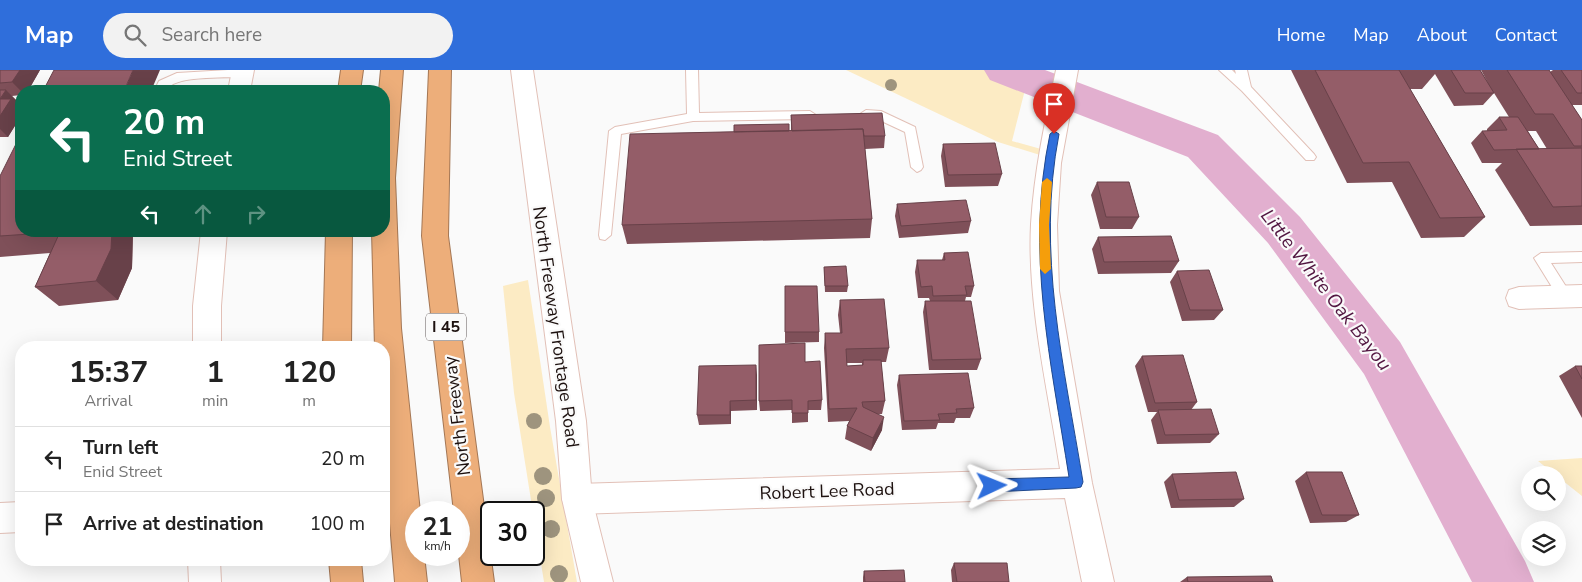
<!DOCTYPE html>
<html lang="en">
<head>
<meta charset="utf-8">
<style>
  :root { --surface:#fff; --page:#f2f2f2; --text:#222; --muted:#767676; --line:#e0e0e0; --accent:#2f6edb }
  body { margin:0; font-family:"Nunito Sans",sans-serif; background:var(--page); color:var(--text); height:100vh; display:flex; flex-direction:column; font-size:19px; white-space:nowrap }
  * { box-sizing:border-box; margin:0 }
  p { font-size:16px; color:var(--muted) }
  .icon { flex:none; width:28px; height:28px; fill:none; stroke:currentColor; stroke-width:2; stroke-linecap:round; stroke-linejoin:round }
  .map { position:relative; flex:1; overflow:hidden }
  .side { position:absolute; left:15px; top:271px; width:375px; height:225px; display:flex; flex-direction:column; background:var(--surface); border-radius:20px; box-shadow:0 5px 20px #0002 }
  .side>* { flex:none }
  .hud { position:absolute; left:15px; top:15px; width:375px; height:152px; border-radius:20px; box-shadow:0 5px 20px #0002; background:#0b6e4f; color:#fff; overflow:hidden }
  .buttons { position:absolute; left:1521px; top:396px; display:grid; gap:10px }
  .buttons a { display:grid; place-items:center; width:45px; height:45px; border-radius:50%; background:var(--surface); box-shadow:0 5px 20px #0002; font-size:25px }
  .speed { position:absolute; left:405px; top:431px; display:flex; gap:10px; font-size:25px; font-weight:700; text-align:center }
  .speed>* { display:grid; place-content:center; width:65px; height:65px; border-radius:50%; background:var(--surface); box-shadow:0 5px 20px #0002; line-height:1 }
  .speed small { font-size:12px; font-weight:400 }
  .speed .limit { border:2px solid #111; border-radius:8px; background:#fff; color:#111 }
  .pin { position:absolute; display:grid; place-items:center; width:42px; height:42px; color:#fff; margin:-51px -21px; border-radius:50% 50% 50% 0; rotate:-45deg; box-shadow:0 0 5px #0007 }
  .pin .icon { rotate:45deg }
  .me { position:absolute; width:55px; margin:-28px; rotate:88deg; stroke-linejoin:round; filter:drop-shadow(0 0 4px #0008) }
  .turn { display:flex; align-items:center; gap:18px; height:105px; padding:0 25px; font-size:22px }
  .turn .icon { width:65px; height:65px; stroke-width:2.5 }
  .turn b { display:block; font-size:35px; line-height:42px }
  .lanes { display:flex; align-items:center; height:48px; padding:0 25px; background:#0003; justify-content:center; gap:25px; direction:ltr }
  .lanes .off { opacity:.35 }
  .eta { display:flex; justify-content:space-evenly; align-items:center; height:85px; text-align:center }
  .eta b { font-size:30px; font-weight:700; line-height:35px }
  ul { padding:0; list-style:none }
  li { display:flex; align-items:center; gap:15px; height:65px; padding:0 25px; border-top:1px solid var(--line) }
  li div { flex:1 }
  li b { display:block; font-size:19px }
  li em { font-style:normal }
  header { display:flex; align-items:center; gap:30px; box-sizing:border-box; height:70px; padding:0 25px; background:var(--accent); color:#fff }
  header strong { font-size:24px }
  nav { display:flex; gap:28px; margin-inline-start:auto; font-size:18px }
  .search { width:350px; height:45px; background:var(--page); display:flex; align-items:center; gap:12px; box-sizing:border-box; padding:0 18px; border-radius:28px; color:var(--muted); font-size:19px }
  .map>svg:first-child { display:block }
  .green { fill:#fcebc4 }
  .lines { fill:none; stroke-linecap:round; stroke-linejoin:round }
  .river { fill:#e2afcf; fill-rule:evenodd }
  .lane-casing { stroke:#e2c0b7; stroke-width:2 }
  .street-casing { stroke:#e2c0b7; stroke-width:2 }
  .secondary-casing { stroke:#e2c0b7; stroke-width:2 }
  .highway-casing { stroke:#a47755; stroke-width:2 }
  .lane { fill:#fff; fill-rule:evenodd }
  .street { fill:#fff; fill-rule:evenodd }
  .secondary { fill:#fff; fill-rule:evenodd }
  .highway { fill:#edae7a; fill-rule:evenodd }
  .tree { fill:#9e947e }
  .wall { fill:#7f5059; fill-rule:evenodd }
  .shaded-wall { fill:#684149 }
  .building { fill:#945d68; stroke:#684149 }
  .route { fill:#2f6edb; stroke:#1f488e }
  .slow { fill:#f59e0b }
  .labels { text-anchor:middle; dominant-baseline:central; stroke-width:4.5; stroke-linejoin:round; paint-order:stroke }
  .shield { fill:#fafafa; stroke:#5f5756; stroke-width:1 }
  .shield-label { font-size:16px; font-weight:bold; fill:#1d110f }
  .street-label { font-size:18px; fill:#1d110f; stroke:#fafafa }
  .water-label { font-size:19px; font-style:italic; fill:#521641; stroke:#fafafa }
</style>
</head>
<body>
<header>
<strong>Map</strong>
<div class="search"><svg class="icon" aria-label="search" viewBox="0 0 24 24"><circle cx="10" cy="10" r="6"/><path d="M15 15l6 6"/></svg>Search here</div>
<nav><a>Home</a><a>Map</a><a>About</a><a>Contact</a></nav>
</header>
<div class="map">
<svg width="1582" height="512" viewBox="0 0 1582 512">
  <rect width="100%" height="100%" fill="#fafafa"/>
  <path class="green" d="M846,0H1030L1012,71L1041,79L1040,85L998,72Z
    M528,210L550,357L577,512H544L514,323L503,216Z
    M1582,388V426L1538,391Z"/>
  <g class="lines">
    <path class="river" d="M984,0H1045L1218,65L1300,147L1400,272L1525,491L1534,512H1472L1364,304L1268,173L1188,87L990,10Z"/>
    <defs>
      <path id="lane" d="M228,0H245L248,3L242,7C225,8 172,5 166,21H154L159,11L177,3Z
        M686,0H698L699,43L810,41L816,45L810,49L693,51L621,64L611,165L605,170L600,169L599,165L609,61L615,57L687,44Z
        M1219,0H1232L1236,4L1235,0H1247L1251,17L1314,84L1316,87L1314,90H1306L1242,21Z
        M866,40L881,41L915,57L923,97L921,100L917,102L911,97L905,62L875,48L862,47L860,44Z
        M1582,182V192L1551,193L1572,226L1570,230H1560L1534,188L1541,183Z"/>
      <path id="street" d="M1056,0H1078L1061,93L1057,155L1059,221L1092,413L1114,512H1082L1065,428L577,444L566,439L562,429L566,419L577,414L1060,399C1048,320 1027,234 1031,154C1034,102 1045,51 1056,0Z
        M1582,215V237L1519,239L1509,236L1506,228L1509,220L1519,217Z
        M21,432V462L0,463V433Z"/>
      <path id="secondary" d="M232,0H254L250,21H228Z
        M511,0H533L586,351L592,429L613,512H581L562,429L556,351Z
        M201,161H227L221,236V278H193V236Z
        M188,490H220L221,512H189Z"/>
      <path id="highway" d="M341,0H363L360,21H338Z
        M381,0H403L395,108L401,258L420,442H416V485H424L427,512H395L384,383V278H375L372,161H384V21H379Z
        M429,0H451L448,166L494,512H462L459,485V442H454L422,166Z
        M326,161H352L351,278H323Z
        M329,490H361L363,512H331Z"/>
    </defs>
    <use href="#lane" class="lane-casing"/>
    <use href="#street" class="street-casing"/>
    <use href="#secondary" class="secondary-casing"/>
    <use href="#highway" class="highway-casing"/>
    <use href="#lane" class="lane"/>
    <use href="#street" class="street"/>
    <use href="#secondary" class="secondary"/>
    <use href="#highway" class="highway"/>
  </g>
  <g class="tree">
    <circle cx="891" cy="15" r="6"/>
    <circle cx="534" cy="351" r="8"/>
    <circle cx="543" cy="406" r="9"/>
    <circle cx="546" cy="428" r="9"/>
    <circle cx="551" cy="459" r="9"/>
    <circle cx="559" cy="504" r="9"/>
  </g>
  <path class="wall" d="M0,0H40L28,21H21V25L12,26L19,33L17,35L21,39V46L8,67H0Z
    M1291,0H1480L1488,13L1481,0H1549L1550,2L1553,0H1582V35H1572L1582,50V155L1530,156L1495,100L1502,93H1482L1471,73L1482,61H1487V59L1499,47H1509L1494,23L1483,35L1454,36L1435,4L1422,19H1410L1485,147L1464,167L1421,168L1392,112L1347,113ZM1528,61H1536L1547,79H1539Z
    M791,45L885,66L884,78L865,79L872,149L870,168L627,174L622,155L789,61H791Z
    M943,74L1002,104L998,116L945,117L941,86Z
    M0,106L133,161L132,198L118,230L59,236L35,217L50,183L0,187Z
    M1097,112L1139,147L1132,159H1100L1091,125Z
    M897,134L971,151L968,163L899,168L895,146Z
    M1098,167L1179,191L1171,203L1098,204L1092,179Z
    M944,183L974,216L971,227H966L965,231L981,289L977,300H929L923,242L925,231H930L929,228H918L915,202L917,190H942Z
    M824,197L848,216L847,222H825Z
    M1177,201L1223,240L1214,250L1182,251L1170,212Z
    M785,216L819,262V272L785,273Z
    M840,230L889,278L886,292H881L885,331L882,344H878L882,360L871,381L845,369L847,356L849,351L828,352L824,278L825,263H840L838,245ZM847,293H862V295L847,296Z
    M1142,286L1197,332L1191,340L1219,364L1210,373L1157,374L1151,350L1157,342H1148L1135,296Z
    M805,292L822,330L821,340H808V352L792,353V340L760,341L759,331Z
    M1575,296H1582V348L1559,306Z
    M757,305V340L731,341V354L699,355L697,345Z
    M899,305L974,338L970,348H956L954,353H938L936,359L902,360L897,315Z
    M1306,402L1359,445L1346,452L1310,453L1295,411Z
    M1172,404L1244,429L1234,437L1171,438L1164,412Z
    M954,493L1009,512H952L951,500Z
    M864,501L905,512H863V507Z
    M1187,507L1273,512H1180Z"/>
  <path class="shaded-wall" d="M20,0H40L28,21H21L12,12Z
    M133,0H160L151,21H124Z
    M6,20L19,33L17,35L21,39V46L8,67L0,59V30Z
    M112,161H133L132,198L118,230L96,211Z
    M756,295L757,305V340L756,330Z
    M730,331L731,341V354L730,345Z
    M884,347L882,360L871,381L873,368Z"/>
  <path class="building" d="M0,0H20L12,12L0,13Z
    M54,0H133L124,21H43Z
    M1315,0H1399L1485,147L1440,148L1409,92L1363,93Z
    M1451,0H1480L1494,23H1465Z
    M1507,0H1549L1582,50V76H1574L1553,44H1535Z
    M1561,0H1582V23H1577Z
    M0,20H6L0,29Z
    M0,29H11L0,46Z
    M882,43L885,66H864L863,59L792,61L791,45Z
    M1499,47H1518L1539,79L1494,80L1482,61L1507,60Z
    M789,54V61L734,62V55Z
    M863,59L872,149L622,155L630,64Z
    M21,64V161H112L111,179L96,211L35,217L60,162L0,166V106Z
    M995,73L1002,104L948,105L943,74Z
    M1582,78V136L1553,137L1516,79Z
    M1097,112H1129L1139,147H1106Z
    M966,130L971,151L901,156L897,134Z
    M1171,166L1179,191L1104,192L1098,167Z
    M968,182L974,216H965L967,225L933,226L932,216L921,217L917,190H945L944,183Z
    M846,196L848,216H825L824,197Z
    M1209,200L1223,240H1190L1177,201Z
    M785,216H817L819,262H785Z
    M884,229L889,278L846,279L847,296L863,295V290H881L885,331L862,332L863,337L884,347L873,368L847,356L857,338L829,339L825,263H842L840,230Z
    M925,231H971L981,289L932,290Z
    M805,273V292L820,291L822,330L808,331V343H792V330L759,331V275Z
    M1183,285L1197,332L1155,333L1142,286Z
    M756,295V330L730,331V345H697L699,296Z
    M1575,296H1582V309Z
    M968,303L974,338L956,339L957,343L938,344L940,350L904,351L899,305Z
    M1211,339L1219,364L1165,365L1158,340Z
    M1236,402L1244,429L1179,430L1172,404Z
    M1306,402H1342L1359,445H1322Z
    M954,493H1007L1009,512H957Z
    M904,500L905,512H865L864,501Z
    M1271,506L1273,512H1188L1187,507Z"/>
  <path class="route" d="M1054,61L1059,64C1036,183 1064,295 1083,412L1081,417L1076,418L992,422L988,420L986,416L988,411L992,409L1069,407C1051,291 1025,182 1050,64Z"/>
  <path class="slow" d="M1047,108L1052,112L1049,155L1051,199L1045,204L1040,199L1039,155L1042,112Z"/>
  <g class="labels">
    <rect class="shield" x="426" y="243.5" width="40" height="27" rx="4"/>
    <g class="shield-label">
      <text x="446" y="257">I 45</text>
    </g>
    <g class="street-label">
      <text transform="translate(556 257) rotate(82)">North Freeway Frontage Road</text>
      <text transform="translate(457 346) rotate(-97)">North Freeway</text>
      <text transform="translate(827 421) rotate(-2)">Robert Lee Road</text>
    </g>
    <g class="water-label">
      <text transform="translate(1326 220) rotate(52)">Little White Oak Bayou</text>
    </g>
  </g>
</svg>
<div class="buttons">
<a><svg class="icon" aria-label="search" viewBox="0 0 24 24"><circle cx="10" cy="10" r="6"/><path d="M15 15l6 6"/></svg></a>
<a><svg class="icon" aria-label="layers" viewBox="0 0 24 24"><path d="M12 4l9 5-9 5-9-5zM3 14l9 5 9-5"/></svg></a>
</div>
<div class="speed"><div>21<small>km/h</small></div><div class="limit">30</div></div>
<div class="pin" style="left:1054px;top:64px;background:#d93025"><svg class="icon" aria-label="arrive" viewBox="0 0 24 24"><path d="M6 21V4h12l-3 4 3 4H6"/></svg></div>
<svg class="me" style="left:992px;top:416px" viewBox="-20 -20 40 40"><path d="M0-17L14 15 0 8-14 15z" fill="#2f6edb" stroke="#fff" stroke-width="4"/></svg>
<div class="hud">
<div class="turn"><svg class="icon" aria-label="left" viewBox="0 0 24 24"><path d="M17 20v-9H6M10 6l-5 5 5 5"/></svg><div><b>20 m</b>Enid Street</div></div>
<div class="lanes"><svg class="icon" aria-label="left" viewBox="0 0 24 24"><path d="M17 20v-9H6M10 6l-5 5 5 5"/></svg><svg class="icon off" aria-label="ahead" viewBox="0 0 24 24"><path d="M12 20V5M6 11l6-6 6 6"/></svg><svg class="icon off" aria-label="right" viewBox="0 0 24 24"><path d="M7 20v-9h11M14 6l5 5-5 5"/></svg></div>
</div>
<section class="side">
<div class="eta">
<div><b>15:37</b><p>Arrival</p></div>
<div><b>1</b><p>min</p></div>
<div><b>120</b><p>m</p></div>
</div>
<ul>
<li><svg class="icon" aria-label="left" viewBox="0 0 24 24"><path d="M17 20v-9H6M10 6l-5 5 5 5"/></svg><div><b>Turn left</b><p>Enid Street</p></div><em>20 m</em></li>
<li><svg class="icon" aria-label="arrive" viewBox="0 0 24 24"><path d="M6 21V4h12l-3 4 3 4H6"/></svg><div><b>Arrive at destination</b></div><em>100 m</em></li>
</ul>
</section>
</div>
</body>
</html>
